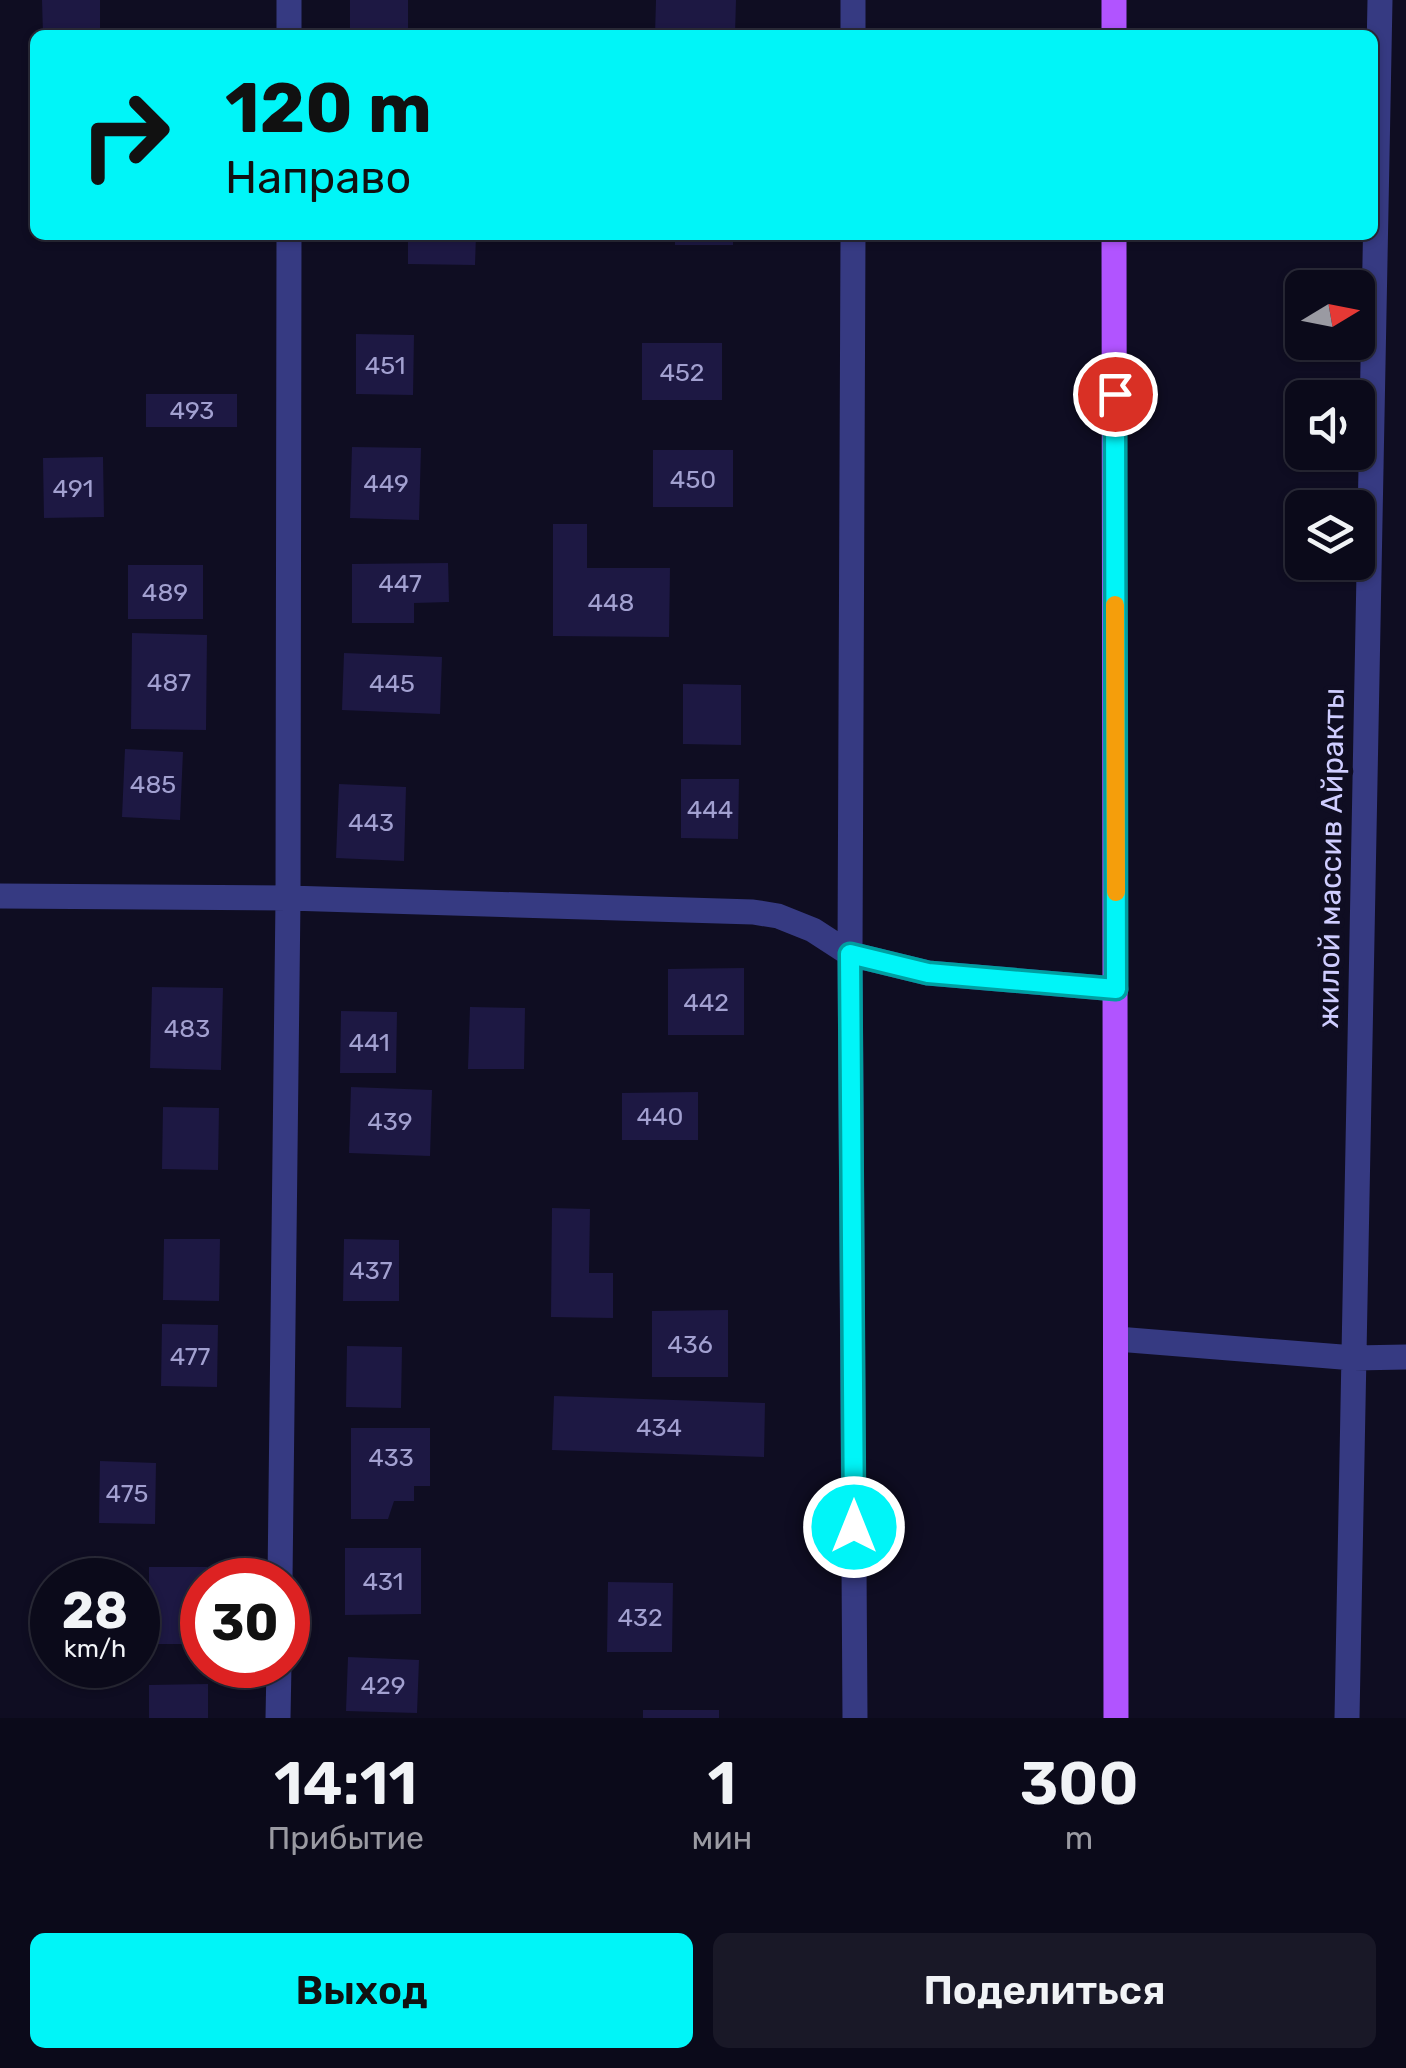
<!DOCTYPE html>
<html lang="ru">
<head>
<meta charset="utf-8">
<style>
  :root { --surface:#0b0a1a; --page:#191827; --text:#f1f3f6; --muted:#9a9aa2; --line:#2b2b39; --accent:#00f5f8 }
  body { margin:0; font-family:Rubik,sans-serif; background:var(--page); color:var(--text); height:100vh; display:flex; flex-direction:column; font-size:38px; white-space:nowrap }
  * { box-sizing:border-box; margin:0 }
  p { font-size:32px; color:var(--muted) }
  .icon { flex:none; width:55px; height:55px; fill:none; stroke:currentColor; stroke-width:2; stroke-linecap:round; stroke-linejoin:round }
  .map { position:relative; height:1718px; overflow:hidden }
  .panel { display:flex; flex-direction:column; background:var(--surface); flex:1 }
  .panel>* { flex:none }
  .banner { position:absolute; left:30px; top:30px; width:1348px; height:210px; border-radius:15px; box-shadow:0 2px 8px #0004,0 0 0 2px var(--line); background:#00f5f8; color:#111; overflow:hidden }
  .needle { width:65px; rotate:80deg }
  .buttons { position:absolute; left:1285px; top:270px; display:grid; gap:20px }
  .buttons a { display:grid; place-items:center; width:90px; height:90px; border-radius:15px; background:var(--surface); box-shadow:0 2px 8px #0004,0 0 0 2px var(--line); font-size:50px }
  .speed { position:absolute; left:30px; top:1558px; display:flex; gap:20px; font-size:50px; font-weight:700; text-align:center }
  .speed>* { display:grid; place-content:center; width:130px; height:130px; border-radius:50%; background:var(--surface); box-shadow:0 2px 8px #0004,0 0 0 2px var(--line); line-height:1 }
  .speed small { font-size:25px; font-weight:400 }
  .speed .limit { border:15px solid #d22; background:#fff; color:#111 }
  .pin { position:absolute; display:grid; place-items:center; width:85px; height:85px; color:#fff; margin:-42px; border:5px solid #fff; border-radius:50%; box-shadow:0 2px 10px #0007 }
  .me { position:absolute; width:110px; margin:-55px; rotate:0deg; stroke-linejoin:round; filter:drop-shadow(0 0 8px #0008) }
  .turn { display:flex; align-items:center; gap:35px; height:210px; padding:0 30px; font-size:45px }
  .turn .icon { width:130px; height:130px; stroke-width:2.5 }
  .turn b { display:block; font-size:70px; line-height:85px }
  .eta { display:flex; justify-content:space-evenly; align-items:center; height:170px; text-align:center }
  .eta b { font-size:60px; font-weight:600; line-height:70px }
  .primary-button { display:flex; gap:20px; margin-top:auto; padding:20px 30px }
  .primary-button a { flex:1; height:115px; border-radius:15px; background:var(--accent); color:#111; font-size:40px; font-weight:600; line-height:115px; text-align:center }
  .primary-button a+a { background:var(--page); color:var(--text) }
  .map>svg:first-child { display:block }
  .building { fill:#1d1843 }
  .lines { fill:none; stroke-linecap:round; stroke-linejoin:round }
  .minor { stroke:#363a82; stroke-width:25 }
  .major { stroke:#b154ff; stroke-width:25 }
  .route-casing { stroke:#009fa1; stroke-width:25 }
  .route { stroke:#00f5f8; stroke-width:18 }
  .slow { stroke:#f59e0b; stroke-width:18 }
  .labels { text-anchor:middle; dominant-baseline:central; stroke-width:10; stroke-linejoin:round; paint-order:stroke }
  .number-label { font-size:25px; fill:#a2a0d0 }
  .street-label { font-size:30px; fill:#cfcdff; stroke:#0f0d22 }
</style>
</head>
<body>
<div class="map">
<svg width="1406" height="1718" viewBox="0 0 1406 1718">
  <rect width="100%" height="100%" fill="#0f0d22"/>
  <path class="building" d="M42,0H100V34L43,35Z
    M350,0H408V35H350Z
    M656,0H736L735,35H655Z
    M158,235H215V241H158Z
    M408,235H476L475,265L408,264Z
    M675,235H733V245H675Z
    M356,334L414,335L413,395L356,394Z
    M642,343H722V400H642Z
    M146,394H237V427H146Z
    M352,447L421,448L419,520L350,518Z
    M653,450H733V507H653Z
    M103,457L104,517L44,518L43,458Z
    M553,524H587V568H670L669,637L553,636Z
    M448,563L449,602L414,603V623H352V564Z
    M128,565H203V619H128Z
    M132,633L207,635L206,730L131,729Z
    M344,653L442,657L440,714L342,710Z
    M683,684L741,685V745L683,744Z
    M125,749L183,752L180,820L122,817Z
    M681,779H739L738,839L681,838Z
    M339,784L406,787L404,861L336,858Z
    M744,968V1035H668V969Z
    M152,987L223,988L221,1070L150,1068Z
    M470,1007L525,1008L524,1069H468Z
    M341,1011L397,1012L396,1073H340Z
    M351,1087L432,1090L430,1156L349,1153Z
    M698,1092V1140H622V1093Z
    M163,1107L219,1108L218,1170L162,1169Z
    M552,1208L590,1209L589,1273H613V1318L551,1317Z
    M164,1239H220L219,1301L163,1300Z
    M344,1239L399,1240V1301H343Z
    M728,1310V1377H652V1311Z
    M162,1324L218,1325L217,1387L161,1386Z
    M347,1346L402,1347L401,1408L346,1407Z
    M554,1396L765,1403L764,1457L552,1450Z
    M351,1428H430V1486H414V1501H394L388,1519H351Z
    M100,1461L156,1463L155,1524L99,1523Z
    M345,1548H421V1614L345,1615Z
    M149,1567H207V1580H202V1644H149Z
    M608,1582L673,1583L672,1652H607Z
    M348,1657L419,1660L417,1713L346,1711Z
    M208,1684V1718H149V1685Z
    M643,1710H719V1718H643Z"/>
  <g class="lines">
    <path class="minor" d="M289,35V0
      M853,35V0
      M853,235L850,954L855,1718
      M0,896L288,898L753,912L778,916L813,930L850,954L928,973L1116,989
      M1117,1339L1354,1358L1406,1357
      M280,1580L288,898L289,235
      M278,1718L279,1665
      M1347,1718L1380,0"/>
    <path class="major" d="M1114,0V35
      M1114,235L1116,1718"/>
  </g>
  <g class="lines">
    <defs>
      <path id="route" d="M854,1527L850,954L928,973L1116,989L1115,394"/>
    </defs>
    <use href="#route" class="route-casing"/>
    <use href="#route" class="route"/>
    <path class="slow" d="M1115,605L1116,892"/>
  </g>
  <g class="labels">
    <g class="number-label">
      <text x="385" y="365">451</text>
      <text x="682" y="372">452</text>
      <text x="192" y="410">493</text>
      <text x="693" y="479">450</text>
      <text x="386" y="483">449</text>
      <text x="73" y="488">491</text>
      <text x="400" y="583">447</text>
      <text x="165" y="592">489</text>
      <text x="611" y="602">448</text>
      <text x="169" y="682">487</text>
      <text x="392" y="683">445</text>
      <text x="153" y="784">485</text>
      <text x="710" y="809">444</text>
      <text x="371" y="822">443</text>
      <text x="706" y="1002">442</text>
      <text x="187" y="1028">483</text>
      <text x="369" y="1042">441</text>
      <text x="660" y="1116">440</text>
      <text x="390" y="1121">439</text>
      <text x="371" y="1270">437</text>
      <text x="690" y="1344">436</text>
      <text x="190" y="1356">477</text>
      <text x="659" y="1427">434</text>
      <text x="391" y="1457">433</text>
      <text x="127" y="1493">475</text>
      <text x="383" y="1581">431</text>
      <text x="640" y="1617">432</text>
      <text x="383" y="1685">429</text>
    </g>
    <g class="street-label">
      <text transform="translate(1331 858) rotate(-89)">жилой массив Айракты</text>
    </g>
  </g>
</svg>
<div class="buttons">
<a><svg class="needle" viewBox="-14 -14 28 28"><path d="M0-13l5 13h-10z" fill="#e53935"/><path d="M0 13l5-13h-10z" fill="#9a9aa2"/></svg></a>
<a><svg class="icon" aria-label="sound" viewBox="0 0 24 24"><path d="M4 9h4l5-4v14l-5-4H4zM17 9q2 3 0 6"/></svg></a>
<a><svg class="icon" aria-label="layers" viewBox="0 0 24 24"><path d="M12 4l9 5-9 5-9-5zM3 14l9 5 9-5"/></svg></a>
</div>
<div class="speed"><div>28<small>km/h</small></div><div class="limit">30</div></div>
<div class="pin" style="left:1115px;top:394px;background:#d93025"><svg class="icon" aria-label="arrive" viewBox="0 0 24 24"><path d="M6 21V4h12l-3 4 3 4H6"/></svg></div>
<svg class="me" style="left:854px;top:1527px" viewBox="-20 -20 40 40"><circle r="17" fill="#00f5f8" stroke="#fff" stroke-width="3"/><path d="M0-11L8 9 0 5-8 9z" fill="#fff"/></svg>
<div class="banner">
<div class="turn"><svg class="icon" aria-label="right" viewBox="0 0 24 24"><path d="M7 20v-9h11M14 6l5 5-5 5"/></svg><div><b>120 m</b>Направо</div></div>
</div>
</div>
<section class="panel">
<div class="eta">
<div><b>14:11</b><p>Прибытие</p></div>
<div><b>1</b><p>мин</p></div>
<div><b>300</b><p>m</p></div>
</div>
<div class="primary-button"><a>Выход</a><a>Поделиться</a></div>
</section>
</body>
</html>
